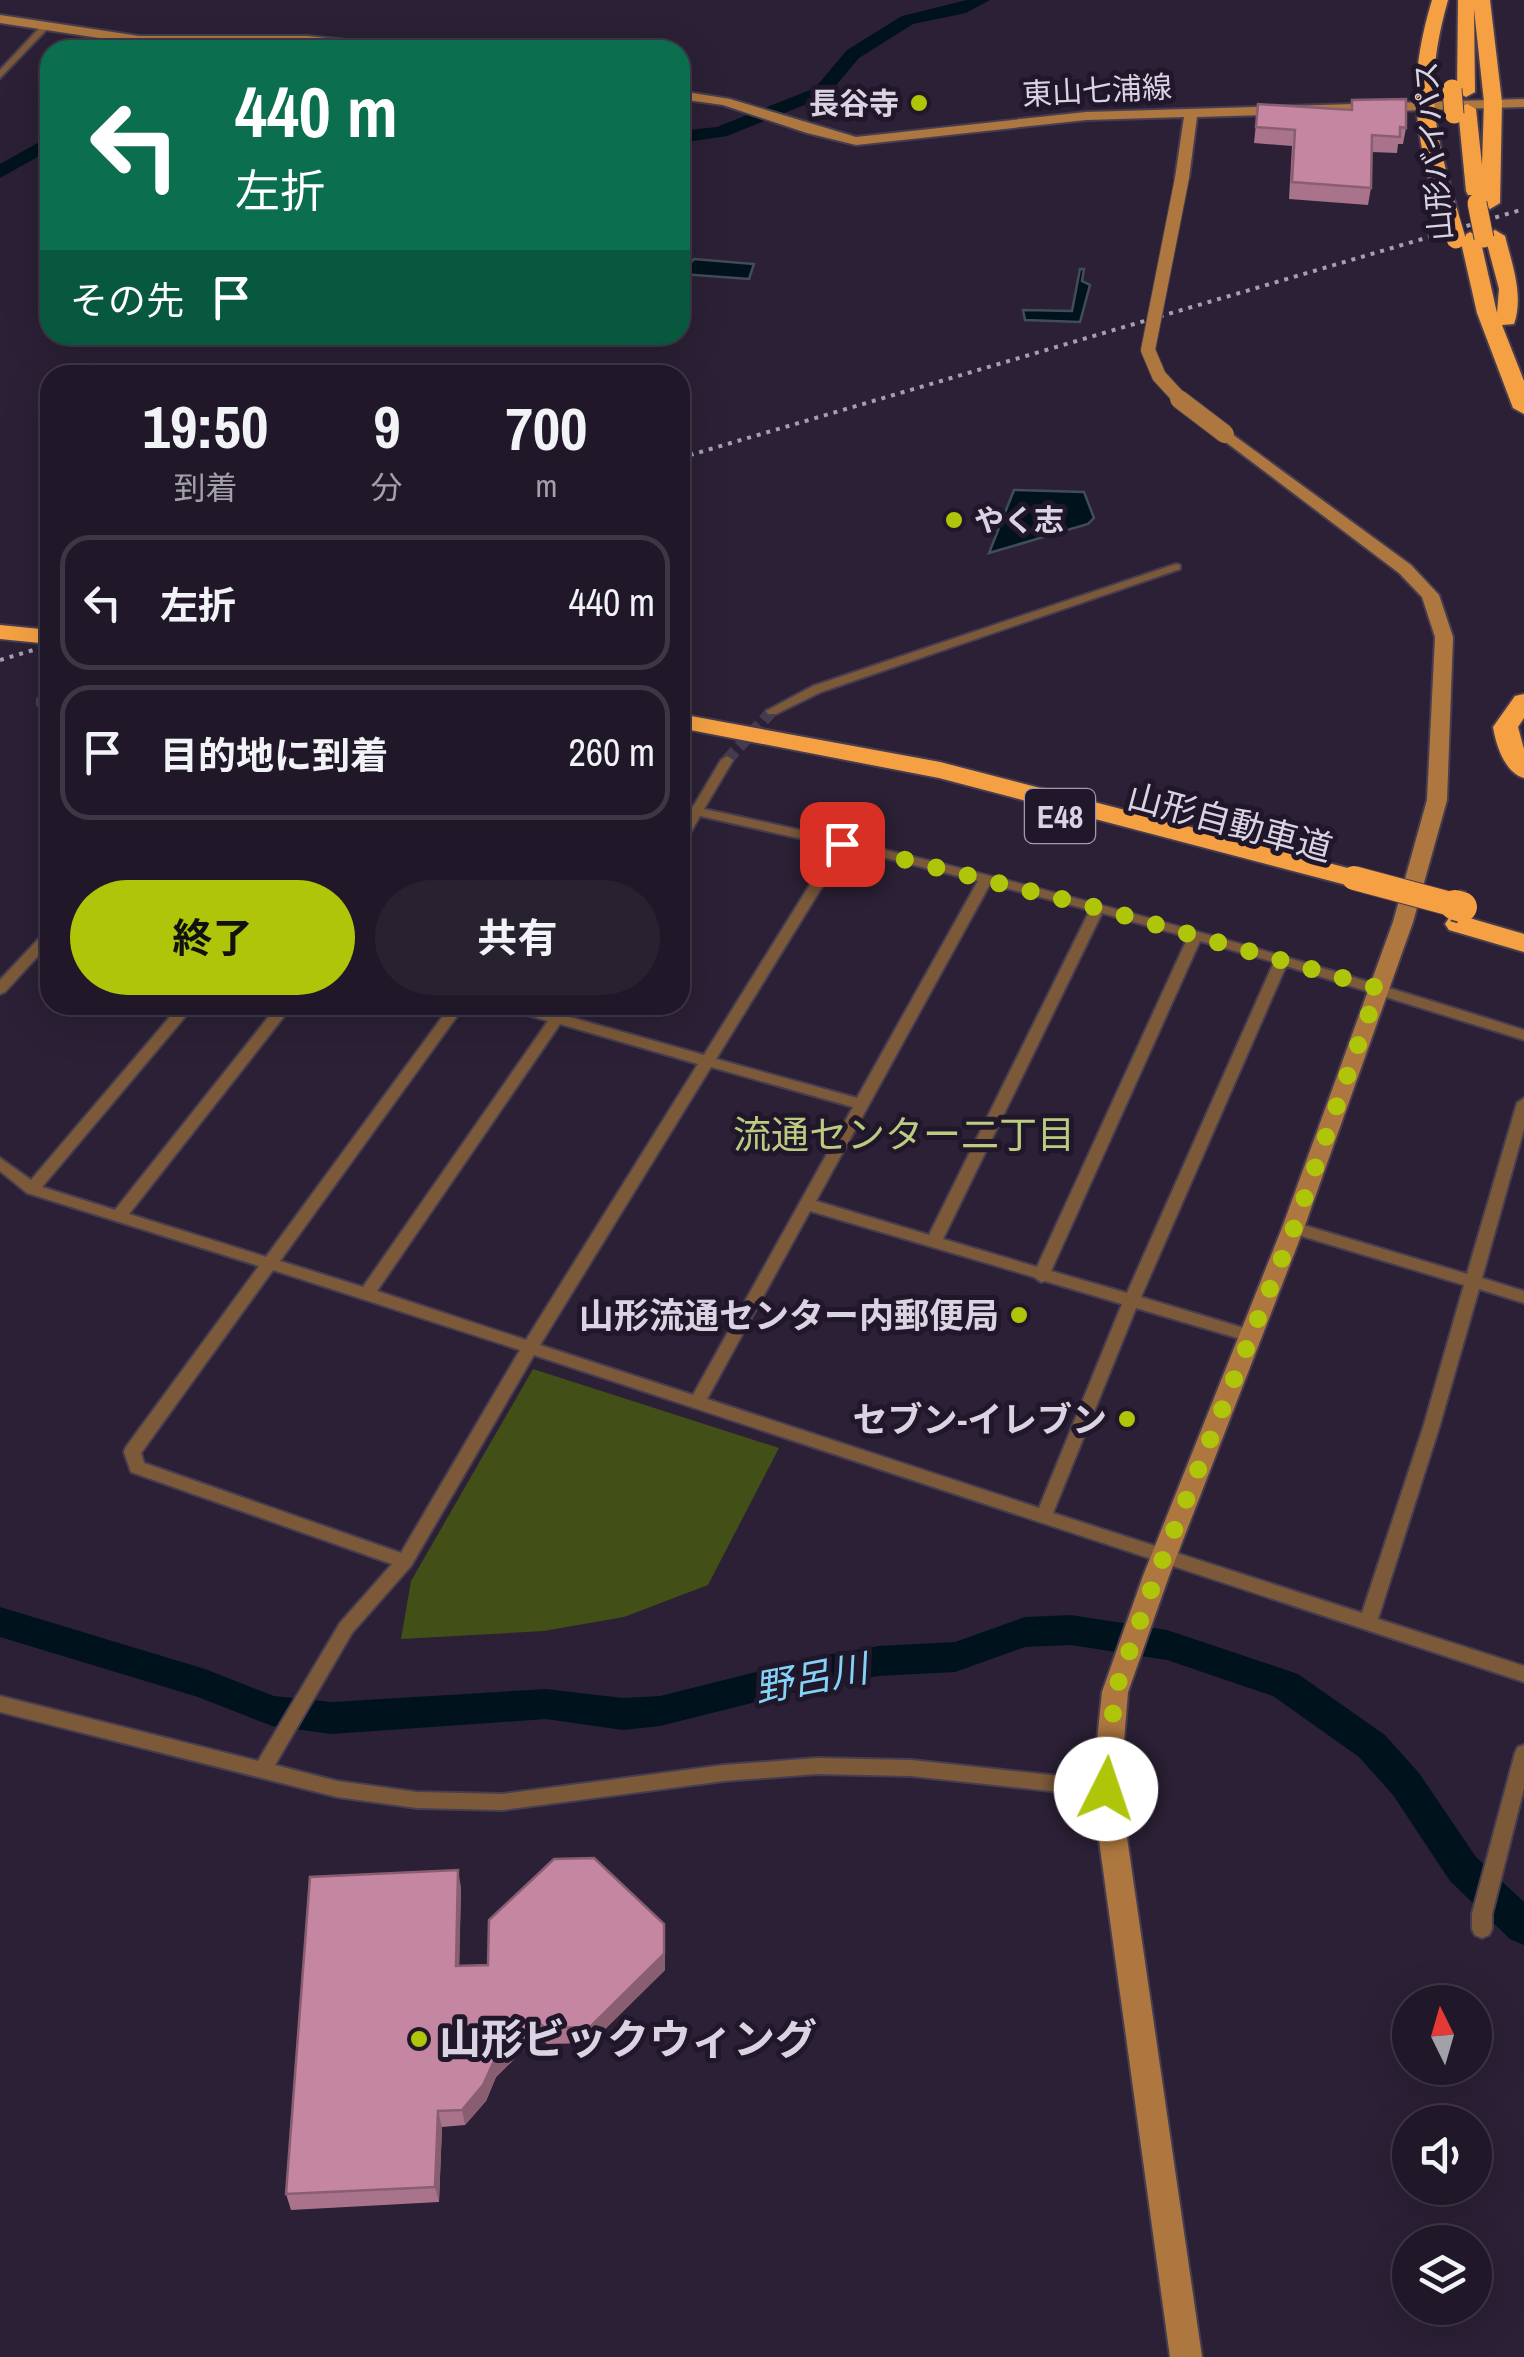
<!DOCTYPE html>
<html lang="ja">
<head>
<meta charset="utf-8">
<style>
  :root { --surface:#201828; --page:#282130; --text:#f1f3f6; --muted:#a2a0a8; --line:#3d3745; --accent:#aec509 }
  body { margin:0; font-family:"Archivo Narrow","Noto Sans JP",sans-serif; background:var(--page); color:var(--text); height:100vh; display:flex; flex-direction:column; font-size:38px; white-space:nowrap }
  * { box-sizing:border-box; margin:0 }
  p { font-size:32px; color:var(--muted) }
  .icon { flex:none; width:55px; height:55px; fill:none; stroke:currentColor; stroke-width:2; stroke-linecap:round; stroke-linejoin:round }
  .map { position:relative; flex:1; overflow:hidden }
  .panel { position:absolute; left:40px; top:365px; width:650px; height:650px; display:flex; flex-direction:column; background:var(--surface); border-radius:30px; box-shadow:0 10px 40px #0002,0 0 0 2px var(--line) }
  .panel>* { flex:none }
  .banner { position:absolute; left:40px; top:40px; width:650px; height:305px; border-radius:30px; box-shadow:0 10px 40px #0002,0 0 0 2px var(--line); background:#0b6e4f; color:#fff; overflow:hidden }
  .needle { width:65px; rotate:355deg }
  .buttons { position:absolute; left:1392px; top:1985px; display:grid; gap:20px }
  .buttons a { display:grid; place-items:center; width:100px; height:100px; border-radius:50%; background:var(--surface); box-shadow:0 10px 40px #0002,0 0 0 2px var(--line); font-size:50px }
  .pin { position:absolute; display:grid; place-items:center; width:85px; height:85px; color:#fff; margin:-42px; border-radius:20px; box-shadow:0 5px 15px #0006 }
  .me { position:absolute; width:110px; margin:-55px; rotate:4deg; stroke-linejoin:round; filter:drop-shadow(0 0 8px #0008) }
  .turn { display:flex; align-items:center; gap:35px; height:210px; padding:0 30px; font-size:45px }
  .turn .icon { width:130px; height:130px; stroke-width:2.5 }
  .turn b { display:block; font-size:70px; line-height:85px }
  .then { display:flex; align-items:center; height:95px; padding:0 30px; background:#0003; gap:20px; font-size:38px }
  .eta { display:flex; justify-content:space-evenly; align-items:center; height:170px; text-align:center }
  .eta b { font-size:60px; font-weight:700; line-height:70px }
  .button { display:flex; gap:20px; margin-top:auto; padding:20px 30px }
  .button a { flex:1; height:115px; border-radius:60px; background:var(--accent); color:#111; font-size:40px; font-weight:700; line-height:115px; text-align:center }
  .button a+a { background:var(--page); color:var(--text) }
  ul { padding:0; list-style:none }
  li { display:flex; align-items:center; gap:30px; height:135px; margin:0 20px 15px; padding:0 10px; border:5px solid var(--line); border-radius:30px }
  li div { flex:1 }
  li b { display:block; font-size:38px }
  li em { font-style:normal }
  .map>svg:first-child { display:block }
  .green { fill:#424f17 }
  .water { fill:#00131c; stroke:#414d57; stroke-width:2.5 }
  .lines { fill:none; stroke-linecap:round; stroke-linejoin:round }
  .river { fill:#00131c; fill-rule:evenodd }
  .street-tunnel { stroke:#453b4f; stroke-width:12; stroke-dasharray:12 6; stroke-linecap:butt }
  .street-casing { stroke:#473d51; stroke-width:4 }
  .secondary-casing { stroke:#473d51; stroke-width:4 }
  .highway-casing { stroke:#473d51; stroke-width:4 }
  .street { fill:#7c5a39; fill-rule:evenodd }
  .secondary { fill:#ad773f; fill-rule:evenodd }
  .highway { fill:#f5a143; fill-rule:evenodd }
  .rail { stroke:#a69faf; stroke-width:4; stroke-dasharray:4 6; stroke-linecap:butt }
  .secondary-bridge-far1-casing { stroke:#473d51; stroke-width:16; stroke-linecap:butt }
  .secondary-bridge-casing { stroke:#473d51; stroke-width:20; stroke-linecap:butt }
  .highway-bridge-far2-casing { stroke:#473d51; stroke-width:21; stroke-linecap:butt }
  .highway-bridge-far1-casing { stroke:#473d51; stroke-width:26; stroke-linecap:butt }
  .highway-bridge-casing { stroke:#473d51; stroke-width:34; stroke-linecap:butt }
  .secondary-bridge-far1 { stroke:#ad773f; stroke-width:14 }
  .secondary-bridge { stroke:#ad773f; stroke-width:18 }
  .highway-bridge-far2 { stroke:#f5a143; stroke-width:19 }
  .highway-bridge-far1 { stroke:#f5a143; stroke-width:24 }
  .highway-bridge { stroke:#f5a143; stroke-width:30 }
  .wall { fill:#a9738b }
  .shaded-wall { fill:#8a5e71 }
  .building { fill:#c586a2; stroke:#8a5e71; stroke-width:2.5 }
  .route { stroke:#aec509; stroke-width:18; stroke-dasharray:0 32.4 }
  .poi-dot { fill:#aec509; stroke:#21172b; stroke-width:4 }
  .labels { text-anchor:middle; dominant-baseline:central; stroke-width:10; stroke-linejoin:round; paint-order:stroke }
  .far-street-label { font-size:30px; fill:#dad4e2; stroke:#21172b }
  .far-poi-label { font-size:30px; font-weight:bold; fill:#dad4e2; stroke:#21172b; text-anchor:end }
  .shield { fill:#21172b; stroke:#a29bab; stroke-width:2.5 }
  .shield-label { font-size:32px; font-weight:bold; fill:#dad4e2 }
  .street-label { font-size:35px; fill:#dad4e2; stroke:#21172b }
  .poi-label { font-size:35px; font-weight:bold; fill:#dad4e2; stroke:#21172b; text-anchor:end }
  .neighbourhood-label { font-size:38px; fill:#bccb80; stroke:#21172b }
  .water-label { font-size:38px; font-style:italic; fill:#82d3f5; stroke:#21172b }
  .near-poi-label { font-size:42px; font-weight:bold; fill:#dad4e2; stroke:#21172b; text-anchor:start }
</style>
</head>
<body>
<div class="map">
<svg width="1524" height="2357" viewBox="0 0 1524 2357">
  <rect width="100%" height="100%" fill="#2b2035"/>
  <path class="green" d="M533,1369L779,1448L708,1585L624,1617L544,1631L401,1639L411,1581Z"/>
  <path class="water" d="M694,259L754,264L749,279L681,274Z
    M1080,269H1084L1082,281L1090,285L1080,322L1025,320L1023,310L1072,311Z
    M1014,490L1084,492L1094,518L1088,524L989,553Z"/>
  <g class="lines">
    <path class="river" d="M967,0H990L966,13L913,24L859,58L827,96L727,136L680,143V131L717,127L815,88L847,50L902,16Z
      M50,136V150L0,178V164Z
      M0,1607L205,1669L274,1696L332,1702L546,1689L623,1698L660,1696L820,1656L879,1646L955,1642L1025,1617L1071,1615L1167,1630L1298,1674L1385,1735L1419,1773L1476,1857L1524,1902V1945L1510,1939L1450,1881L1393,1795L1359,1757L1273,1696L1167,1660L1071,1645L1025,1647L955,1672L879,1676L820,1686L660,1726L623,1730L546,1719L332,1734L272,1726L198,1697L0,1637Z"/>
    <path class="street-tunnel" d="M727,760L772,711"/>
    <defs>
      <path id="street" d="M43,24L50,26L0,78V70Z
        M1176,564L1180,565V569L821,692L776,714H768L766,711L813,686Z
        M42,698L50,699V707L38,705V699Z
        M727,756L733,760L704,809C982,868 1254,944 1524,1030V1040L1286,966L1141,1297L1257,1332L1259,1336L1257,1340L1251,1342L1136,1308L1053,1513L1362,1613L1423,1428L1464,1285L1288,1232L1285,1228L1293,1222L1467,1274L1517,1103L1524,1098V1129L1482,1278L1524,1291V1303L1479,1289L1439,1428L1378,1619L1524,1666V1682L534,1355L411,1566L352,1633L275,1765L337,1781L417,1792L503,1794L724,1765L817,1758L911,1760L1106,1781L1113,1783L1115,1789L1113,1795L1106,1797L911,1776L817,1774L724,1781L503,1810L417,1808L337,1797L0,1712V1696L258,1761L340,1623L392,1564L131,1472L124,1452L126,1447L259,1266L27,1193L0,1171V1158L31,1180L180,1005H195L42,1187L115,1210L278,1005H293L129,1214L266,1257L451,1005H465L280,1261L363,1287L548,1021L504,1008L502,1005H526L553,1013L559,1005H573L566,1016L704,1055L834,846L700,816L685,842L680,843V828L688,814L680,812V804L693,807L721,760ZM846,848L978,881L857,1098L716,1059ZM990,884L1090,910L929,1235L816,1201ZM1102,913L1188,937L1037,1267L943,1239ZM1200,941L1274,962L1127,1293L1051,1271ZM560,1024L698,1064L526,1340L377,1291ZM711,1067L853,1107L693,1395L540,1345ZM810,1211L1034,1277L1041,1282L1045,1281L1122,1304L1039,1508L707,1399ZM273,1270L520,1350L401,1553L144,1463L141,1453Z
        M50,931V943L5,992L0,994V980L45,932Z
        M1524,1745V1788L1492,1914V1929L1489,1935L1482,1938L1475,1935L1472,1929V1914L1515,1753L1518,1747Z"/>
      <path id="secondary" d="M0,15L139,36H307L405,46L412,50L307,44H139L0,23Z
        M680,91L730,99L856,137L1086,112L1524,99V107L1197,117L1189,178L1182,182L1175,178L1184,117L1086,120L856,145L807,133L723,105L680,99Z
        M1225,429L1411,565L1439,595L1453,637L1447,800L1413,922L1304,1228L1169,1576L1128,1692L1120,1789L1202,2357H1170L1092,1789L1102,1692L1143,1576L1282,1228L1393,922L1427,800L1435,637L1422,597L1399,573L1219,437V431Z"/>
      <path id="highway" d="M1432,0H1448C1424,84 1433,129 1458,212L1448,218L1438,212C1414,129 1407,84 1432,0Z
        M1458,0H1490L1502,102L1500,203L1490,209L1480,203L1481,195H1468L1466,191L1458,109L1467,104L1476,109L1482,165L1484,102L1474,9L1475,92L1466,97L1457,92Z
        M1495,230L1505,236C1512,264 1524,296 1514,324L1502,325L1524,381V414L1513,408L1477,313L1460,238L1470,232L1480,238L1497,313L1499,289L1485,236Z
        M0,625L50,630V644L0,639Z
        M1524,694V718L1518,727L1524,749V778C1505,773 1496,745 1493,727L1515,696Z
        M680,714L940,762L1363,872L1367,878L1354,887L939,778L680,728Z
        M1459,915L1524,934V952L1449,930L1445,924L1449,918Z"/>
    </defs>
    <use href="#street" class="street-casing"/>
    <use href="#secondary" class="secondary-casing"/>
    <use href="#highway" class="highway-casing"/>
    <use href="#street" class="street"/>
    <use href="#secondary" class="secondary"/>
    <use href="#highway" class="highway"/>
    <path class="rail" d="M680,458L1524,209
      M0,660L50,645"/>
    <defs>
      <path id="secondary-bridge-far1" d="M1182,178L1148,350L1159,376L1182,401"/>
      <path id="secondary-bridge" d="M1179,399L1225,434"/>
      <path id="highway-bridge-far2" d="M1452,89L1454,114
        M1477,203L1484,238
        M1448,212L1456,239"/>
      <path id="highway-bridge-far1" d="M1354,878L1462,907"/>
      <path id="highway-bridge" d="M1455,905L1462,907"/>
    </defs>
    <use href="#secondary-bridge-far1" class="secondary-bridge-far1-casing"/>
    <use href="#secondary-bridge" class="secondary-bridge-casing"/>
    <use href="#highway-bridge-far2" class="highway-bridge-far2-casing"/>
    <use href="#highway-bridge-far1" class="highway-bridge-far1-casing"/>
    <use href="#highway-bridge" class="highway-bridge-casing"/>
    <use href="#secondary-bridge-far1" class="secondary-bridge-far1"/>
    <use href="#secondary-bridge" class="secondary-bridge"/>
    <use href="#highway-bridge-far2" class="highway-bridge-far2"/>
    <use href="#highway-bridge-far1" class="highway-bridge-far1"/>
    <use href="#highway-bridge" class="highway-bridge"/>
  </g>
  <path class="wall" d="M1352,100L1406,128L1403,144H1398L1397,153L1371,152V188L1368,205L1289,199L1292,146L1254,143L1258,104L1350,110Z
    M461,1887L459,1966L488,1965L664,1924L665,1970L591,2043L547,2044L538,2036L496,2077L486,2101L465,2125L442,2127L439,2202L291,2210L286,2194Z"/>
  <path class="shaded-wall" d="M458,1870L461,1887L459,1983L456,1966Z
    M664,1924L665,1970L591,2043L590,2027Z
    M536,2020L538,2036L496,2077L486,2101L465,2125L462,2110L494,2061Z
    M438,2111L442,2127L439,2202L435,2187Z"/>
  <path class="building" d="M1406,99V128L1400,127V137L1372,135L1371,188L1292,182L1295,130L1256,127L1258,104L1352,110V100Z
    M594,1858L664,1924V1954L590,2027L545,2028L536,2020L494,2061L483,2085L462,2110L438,2111L435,2187L286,2194L310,1877L458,1870L456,1966L488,1965L489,1920L554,1859Z"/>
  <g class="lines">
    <path class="route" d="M842,844L1098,908L1378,988L1294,1228L1156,1576L1115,1692L1106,1789"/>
  </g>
  <g class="poi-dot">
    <circle cx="919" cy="103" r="10"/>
    <circle cx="954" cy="520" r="10"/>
    <circle cx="1019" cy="1315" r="10"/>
    <circle cx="1127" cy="1419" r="10"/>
    <circle cx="419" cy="2039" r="10"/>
  </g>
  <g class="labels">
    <g class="far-street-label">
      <text transform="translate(1097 90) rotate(-3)">東山七浦線</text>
      <text transform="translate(1433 151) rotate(-95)">山形バイパス</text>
    </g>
    <g class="far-poi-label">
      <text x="899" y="103">長谷寺</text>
      <text x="974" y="520" text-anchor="start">やく志</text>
    </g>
    <rect class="shield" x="1025" y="789" width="70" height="54" rx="8"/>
    <g class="shield-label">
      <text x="1060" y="816">E48</text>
    </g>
    <g class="street-label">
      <text transform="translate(1230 822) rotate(15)">山形自動車道</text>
    </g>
    <g class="poi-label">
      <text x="999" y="1315">山形流通センター内郵便局</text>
      <text x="1107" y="1419">セブン-イレブン</text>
    </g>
    <g class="neighbourhood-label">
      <text x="904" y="1134">流通センター二丁目</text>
    </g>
    <g class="water-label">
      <text transform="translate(811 1678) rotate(-11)">野呂川</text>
    </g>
    <g class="near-poi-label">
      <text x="439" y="2039">山形ビックウィング</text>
    </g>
  </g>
</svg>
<div class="buttons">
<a><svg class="needle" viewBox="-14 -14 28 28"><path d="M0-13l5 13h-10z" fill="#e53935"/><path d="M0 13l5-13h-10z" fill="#a2a0a8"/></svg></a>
<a><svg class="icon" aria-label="sound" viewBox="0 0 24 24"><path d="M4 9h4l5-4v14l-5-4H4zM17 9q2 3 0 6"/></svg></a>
<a><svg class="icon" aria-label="layers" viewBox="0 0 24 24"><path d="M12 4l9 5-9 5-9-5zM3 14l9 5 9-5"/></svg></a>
</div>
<div class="pin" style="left:842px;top:844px;background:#d93025"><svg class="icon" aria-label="arrive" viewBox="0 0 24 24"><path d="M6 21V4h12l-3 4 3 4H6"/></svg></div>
<svg class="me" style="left:1106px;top:1789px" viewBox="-20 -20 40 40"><circle r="19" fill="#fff"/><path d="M0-13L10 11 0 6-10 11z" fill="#aec509"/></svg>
<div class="banner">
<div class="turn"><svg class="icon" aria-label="left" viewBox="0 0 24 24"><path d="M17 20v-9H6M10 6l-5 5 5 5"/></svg><div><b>440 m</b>左折</div></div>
<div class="then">その先<svg class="icon" aria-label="arrive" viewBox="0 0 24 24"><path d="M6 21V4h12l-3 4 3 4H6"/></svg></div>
</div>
<section class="panel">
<div class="eta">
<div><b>19:50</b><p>到着</p></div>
<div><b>9</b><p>分</p></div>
<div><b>700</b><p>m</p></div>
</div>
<ul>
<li><svg class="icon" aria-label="left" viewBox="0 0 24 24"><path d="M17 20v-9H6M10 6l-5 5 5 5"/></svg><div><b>左折</b></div><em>440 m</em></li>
<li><svg class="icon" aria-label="arrive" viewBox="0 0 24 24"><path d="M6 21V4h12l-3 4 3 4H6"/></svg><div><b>目的地に到着</b></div><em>260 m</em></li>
</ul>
<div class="button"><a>終了</a><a>共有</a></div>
</section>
</div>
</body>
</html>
